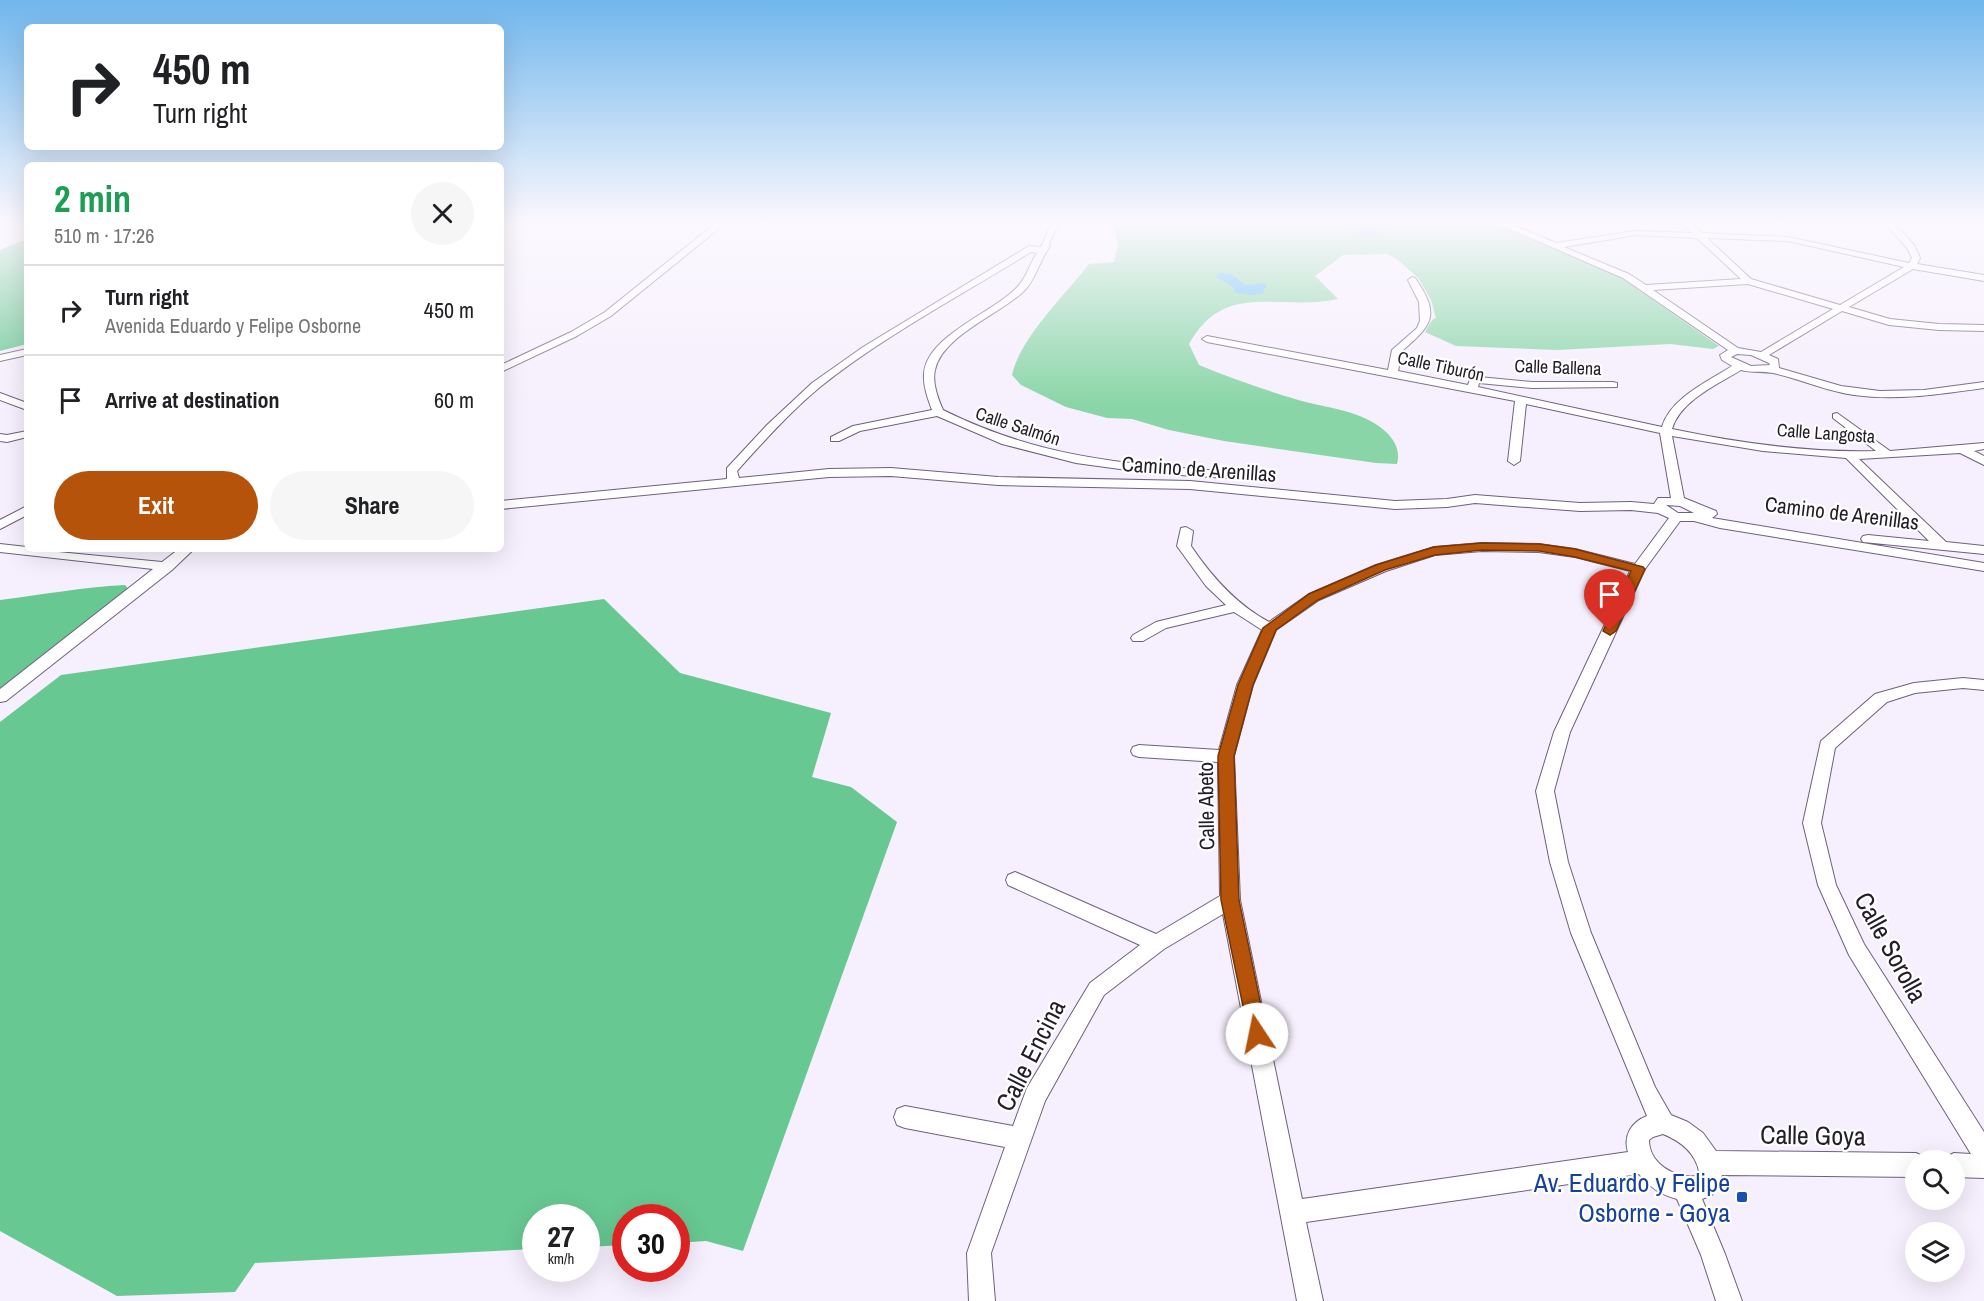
<!DOCTYPE html>
<html lang="en">
<head>
<meta charset="utf-8">
<style>
  :root { --surface:#fff; --page:#f6f6f6; --text:#202124; --muted:#757577; --line:#e0e0e0; --accent:#b45309 }
  body { margin:0; font-family:"Archivo Narrow",sans-serif; background:var(--page); color:var(--text); height:100vh; display:flex; flex-direction:column; font-size:22px; white-space:nowrap }
  * { box-sizing:border-box; margin:0 }
  p { font-size:20px; color:var(--muted) }
  .icon { flex:none; width:33px; height:33px; fill:none; stroke:currentColor; stroke-width:2; stroke-linecap:round; stroke-linejoin:round }
  .map { position:relative; flex:1; overflow:hidden }
  .details { position:absolute; left:24px; top:162px; width:480px; height:390px; display:flex; flex-direction:column; background:var(--surface); border-radius:9px; box-shadow:0 6px 24px #0002 }
  .details>* { flex:none }
  .banner { position:absolute; left:24px; top:24px; width:480px; height:126px; border-radius:9px; box-shadow:0 6px 24px #0002; background:#fff; color:var(--text); overflow:hidden }
  .fabs { position:absolute; left:1905px; top:1150px; display:grid; gap:12px }
  .fabs a { display:grid; place-items:center; width:60px; height:60px; border-radius:50%; background:var(--surface); box-shadow:0 6px 24px #0002; font-size:30px }
  .speed { position:absolute; left:522px; top:1204px; display:flex; gap:12px; font-size:30px; font-weight:700; text-align:center }
  .speed>* { display:grid; place-content:center; width:78px; height:78px; border-radius:50%; background:var(--surface); box-shadow:0 6px 24px #0002; line-height:1 }
  .speed small { font-size:15px; font-weight:400 }
  .speed .limit { border:9px solid #d22; background:#fff; color:#111 }
  .pin { position:absolute; display:grid; place-items:center; width:51px; height:51px; color:#fff; margin:-62px -26px; border-radius:50% 50% 50% 0; rotate:-45deg; box-shadow:0 0 6px #0007 }
  .pin .icon { rotate:45deg }
  .me { position:absolute; width:66px; margin:-33px; rotate:349deg; stroke-linejoin:round; filter:drop-shadow(0 0 4px #0008) }
  .turn { display:flex; align-items:center; gap:21px; height:126px; padding:0 30px; font-size:27px }
  .turn .icon { width:78px; height:78px; stroke-width:2.5 }
  .turn b { display:block; font-size:42px; line-height:51px }
  .round { display:grid; place-items:center; flex:none; width:63px; height:63px; border-radius:32px; background:var(--page) }
  .summary { display:flex; align-items:center; justify-content:space-between; height:102px; padding:0 30px }
  h1 { font-size:36px; font-weight:700; line-height:45px; color:#1e9e55 }
  .primary-button { display:flex; gap:12px; margin-top:auto; padding:12px 30px }
  .primary-button a { flex:1; height:69px; border-radius:36px; background:var(--accent); color:#fff; font-size:24px; font-weight:700; line-height:69px; text-align:center }
  .primary-button a+a { background:var(--page); color:var(--text) }
  ul { padding:0; list-style:none }
  li { display:flex; align-items:center; gap:18px; height:90px; padding:0 30px; border-top:2px solid var(--line) }
  li div { flex:1 }
  li b { display:block; font-size:22px }
  li em { font-style:normal }
  .map>svg:first-child { display:block }
  .green { fill:#89d5a7 }
  .forest { fill:#68c891 }
  .water { fill:#5cb9f4 }
  .lines { fill:none; stroke-linecap:round; stroke-linejoin:round }
  .minor-casing { stroke:#6f607e; stroke-width:2 }
  .minor { fill:#fff; fill-rule:evenodd }
  .route { fill:#b45309; stroke:#753606; stroke-width:1.5 }
  .transit-dot { fill:#1a4fb4; stroke:#fff; stroke-width:2 }
  .labels { text-anchor:middle; dominant-baseline:central; stroke-width:4.5; stroke-linejoin:round; paint-order:stroke }
  .far-street-label { font-size:18px; fill:#231c29; stroke:#fff }
  .street-label { font-size:21px; fill:#231c29; stroke:#fff }
  .near-street-label { font-size:26px; fill:#231c29; stroke:#fff }
  .near-transit-label { font-size:26px; fill:#164399; stroke:#fff; text-anchor:end }
</style>
</head>
<body>
<div class="map">
<svg width="1984" height="1301" viewBox="0 0 1984 1301">
  <rect width="100%" height="100%" fill="#f6effd"/>
  <path class="green" d="M1113,222H1491L1619,276L1719,346L1713,349L1670,344L1557,350L1456,346L1425,332L1432,320L1436,318L1431,300L1419,279L1397,259L1387,254L1343,255L1315,276L1338,299C1279,312 1225,279 1189,344L1199,365C1230,378 1262,389 1295,399C1321,407 1351,409 1374,423C1389,432 1402,446 1397,464L1376,463L1224,441L1169,430L1132,419L1107,418L1066,407L1021,385L1012,375C1020,338 1065,295 1089,264L1114,262L1118,246Z"/>
  <path class="forest" d="M27,239V344L0,351V250Z
    M125,585L129,590L0,691V600C41,595 83,587 125,585Z
    M604,599L680,673L831,713L812,777L851,787L897,822L743,1251L706,1241L677,1243L676,1218H626L625,1245L587,1247L586,1218H536L535,1249L255,1263L235,1292L117,1296L0,1231V722L61,675Z"/>
  <path class="water" d="M1339,222L1368,227L1390,222L1397,230L1388,232L1377,227L1372,229L1382,235C1365,237 1351,234 1339,222Z
    M1218,273L1231,274L1246,285L1265,283L1267,287L1263,289L1264,293L1252,295L1236,293L1233,287L1216,277Z"/>
  <g class="lines">
    <defs>
      <path id="minor" d="M717,222H727L611,316L577,336L501,372V365L571,332L605,312Z
        M1052,222H1060L1050,241L1049,248C1039,261 1036,280 1023,292C1000,314 942,336 935,370C932,383 938,398 943,410C1038,457 1119,464 1223,471L1229,475L1227,478L1149,473L1076,463L1002,444L937,416L860,431L839,441H831V437L853,426L932,410C928,399 923,386 924,374C926,335 996,312 1019,285C1027,276 1030,263 1037,253L1031,252C963,294 882,337 820,387C790,412 763,442 737,471L739,478L829,469L891,468L998,477L1190,481L1395,501L1447,499L1475,495L1580,503L1631,502L1654,504L1658,498H1671L1660,433L1526,404L1520,461L1514,465L1508,461L1515,401L1207,342L1202,339L1207,336L1388,370L1392,350L1417,328L1420,321L1419,302L1408,280L1412,277L1415,278C1441,315 1432,325 1402,351L1398,371L1468,385L1470,379L1479,377L1532,382H1613L1617,383V387L1532,388L1479,383L1478,387L1662,427C1670,398 1709,381 1732,366L1722,360L1720,355L1728,350L1623,278L1494,222H1506L1556,243L1636,231L1692,233L1681,222H1690L1702,233L1788,237L1909,263L1912,258L1907,248L1884,222H1893L1914,245L1920,258L1917,264L1984,275V281L1913,269L1849,307L1890,319L1939,324L1984,325V331L1939,330L1889,325L1842,311L1769,355L1778,359L1779,368L1841,386L1880,391L1924,390L1984,382V388C1941,394 1898,401 1854,395C1826,391 1800,379 1773,373C1763,371 1752,373 1741,370C1718,384 1680,401 1672,429C1739,443 1808,453 1876,451L1833,418V414L1837,413L1890,451L1984,443V449L1974,451L1984,456V465L1960,453L1859,459L1946,542L1984,546V554L1863,542L1861,539L1863,536L1868,535L1929,541L1846,458L1763,451L1672,436L1684,498L1716,511L1717,514L1712,518L1984,563V571L1720,528L1694,521H1680L1645,569L1570,732L1554,791L1568,862L1591,933L1655,1087L1671,1115L1688,1122L1703,1133L1716,1151L1916,1153L1924,1157L1926,1161H1916V1177L1722,1175L1712,1195L1702,1199L1725,1254L1742,1301H1716L1701,1255L1677,1199C1661,1195 1649,1187 1639,1174L1306,1222L1323,1301H1297L1223,914L1164,949L1104,995L1045,1101L991,1253L995,1301H969L967,1253L1005,1147L905,1128L897,1125L894,1117L897,1109L905,1106L1013,1126L1027,1088L1090,983L1140,945L1008,885L1006,880L1008,875L1015,872L1022,875L1156,934L1220,896L1218,762L1139,757L1133,755L1131,751L1133,747L1139,745L1219,750L1237,685L1262,630L1234,612L1166,628L1143,641H1133L1131,638L1133,635L1156,622L1226,605L1206,586L1177,546L1181,528L1186,527L1193,531L1191,546C1212,577 1236,604 1269,622L1309,594L1376,565L1434,547L1482,543L1539,544L1575,549L1635,564L1669,518L1658,513L1631,510L1580,511L1475,503L1447,507L1395,509L1190,489L998,485L891,476L829,477L501,509V501L727,479V468L767,425L812,383L863,347L1029,246L1041,247ZM1636,235L1697,238L1741,279L1646,285L1629,274L1564,247ZM1707,238L1788,241L1904,267L1840,305L1751,279ZM1748,284L1833,309L1761,352L1738,348L1653,290ZM1737,354L1751,355L1769,363L1770,365L1751,366L1731,357ZM1666,505L1680,506L1694,513H1678ZM1482,551L1539,552L1575,557L1630,571L1554,732L1536,791L1550,862L1571,933L1647,1116C1631,1122 1623,1136 1628,1152L1302,1199L1240,900L1234,756L1253,685L1276,630L1319,600L1386,571L1435,555ZM1663,1134C1680,1141 1695,1152 1699,1171L1697,1176C1676,1179 1649,1164 1649,1140L1653,1137Z
        M27,349V355L0,361V355Z
        M0,393L27,403V410L0,400Z
        M27,431V437L7,442L0,441V434L7,435Z
        M27,506V515L0,529V520Z
        M0,544L27,547V549L162,562L179,549H194L172,570L6,701L0,702V689L153,569L0,552Z
        M1963,678L1984,680V690L1963,688L1915,693L1887,702L1835,748L1821,823L1836,885L1864,944L1984,1132V1178L1954,1177V1161H1944L1946,1157L1954,1153L1971,1154L1849,955L1818,885L1803,823L1821,741L1875,694L1914,683Z"/>
    </defs>
    <use href="#minor" class="minor-casing"/>
    <use href="#minor" class="minor"/>
  </g>
  <linearGradient id="sky" x2="0" y2="1"><stop stop-color="#70b6ed"/><stop offset="0.55" stop-color="#fbf8fe"/><stop offset="1" stop-color="#fbf8fe" stop-opacity="0"/></linearGradient>
  <rect width="1984" height="405" fill="url(#sky)"/>
  <path class="route" d="M1482,543L1539,544L1575,549L1643,567L1645,569L1616,631L1610,635L1603,631L1631,571L1575,557L1539,551L1482,550L1435,555L1385,570L1318,600L1276,630L1253,685L1234,756L1239,900L1267,1034L1264,1040L1257,1043L1250,1040L1221,900L1218,756L1238,685L1263,628L1309,594L1376,565L1434,547Z"/>
  <rect class="transit-dot" x="1736" y="1191" width="12" height="12" rx="3"/>
  <g class="labels">
    <g class="far-street-label">
      <text transform="translate(1441 366) rotate(12)">Calle Tiburón</text>
      <text transform="translate(1558 367) rotate(2)">Calle Ballena</text>
      <text transform="translate(1018 426) rotate(18)">Calle Salmón</text>
      <text transform="translate(1826 433) rotate(4)">Calle Langosta</text>
    </g>
    <g class="street-label">
      <text transform="translate(1199 469) rotate(4)">Camino de Arenillas</text>
      <text transform="translate(1842 513) rotate(7)">Camino de Arenillas</text>
      <text transform="translate(1206 806) rotate(-91)">Calle Abeto</text>
    </g>
    <g class="near-street-label">
      <text transform="translate(1891 947) rotate(61)">Calle Sorolla</text>
      <text transform="translate(1030 1055) rotate(-63)">Calle Encina</text>
      <text transform="translate(1813 1135) rotate(1)">Calle Goya</text>
    </g>
    <g class="near-transit-label">
      <text x="1730" y="1182">Av. Eduardo y Felipe<tspan x="1730" dy="30">Osborne - Goya</tspan></text>
    </g>
  </g>
</svg>
<div class="fabs">
<a><svg class="icon" aria-label="search" viewBox="0 0 24 24"><circle cx="10" cy="10" r="6"/><path d="M15 15l6 6"/></svg></a>
<a><svg class="icon" aria-label="layers" viewBox="0 0 24 24"><path d="M12 4l9 5-9 5-9-5zM3 14l9 5 9-5"/></svg></a>
</div>
<div class="speed"><div>27<small>km/h</small></div><div class="limit">30</div></div>
<div class="pin" style="left:1610px;top:631px;background:#d93025"><svg class="icon" aria-label="arrive" viewBox="0 0 24 24"><path d="M6 21V4h12l-3 4 3 4H6"/></svg></div>
<svg class="me" style="left:1257px;top:1034px" viewBox="-20 -20 40 40"><circle r="19" fill="#fff"/><path d="M0-13L10 11 0 6-10 11z" fill="#b45309"/></svg>
<div class="banner">
<div class="turn"><svg class="icon" aria-label="right" viewBox="0 0 24 24"><path d="M7 20v-9h11M14 6l5 5-5 5"/></svg><div><b>450 m</b>Turn right</div></div>
</div>
<section class="details">
<div class="summary"><div><h1>2 min</h1><p>510 m · 17:26</p></div><a class="round"><svg class="icon" aria-label="close" viewBox="0 0 24 24"><path d="M6 6l12 12M18 6L6 18"/></svg></a></div>
<ul>
<li><svg class="icon" aria-label="right" viewBox="0 0 24 24"><path d="M7 20v-9h11M14 6l5 5-5 5"/></svg><div><b>Turn right</b><p>Avenida Eduardo y Felipe Osborne</p></div><em>450 m</em></li>
<li><svg class="icon" aria-label="arrive" viewBox="0 0 24 24"><path d="M6 21V4h12l-3 4 3 4H6"/></svg><div><b>Arrive at destination</b></div><em>60 m</em></li>
</ul>
<div class="primary-button"><a>Exit</a><a>Share</a></div>
</section>
</div>
</body>
</html>
